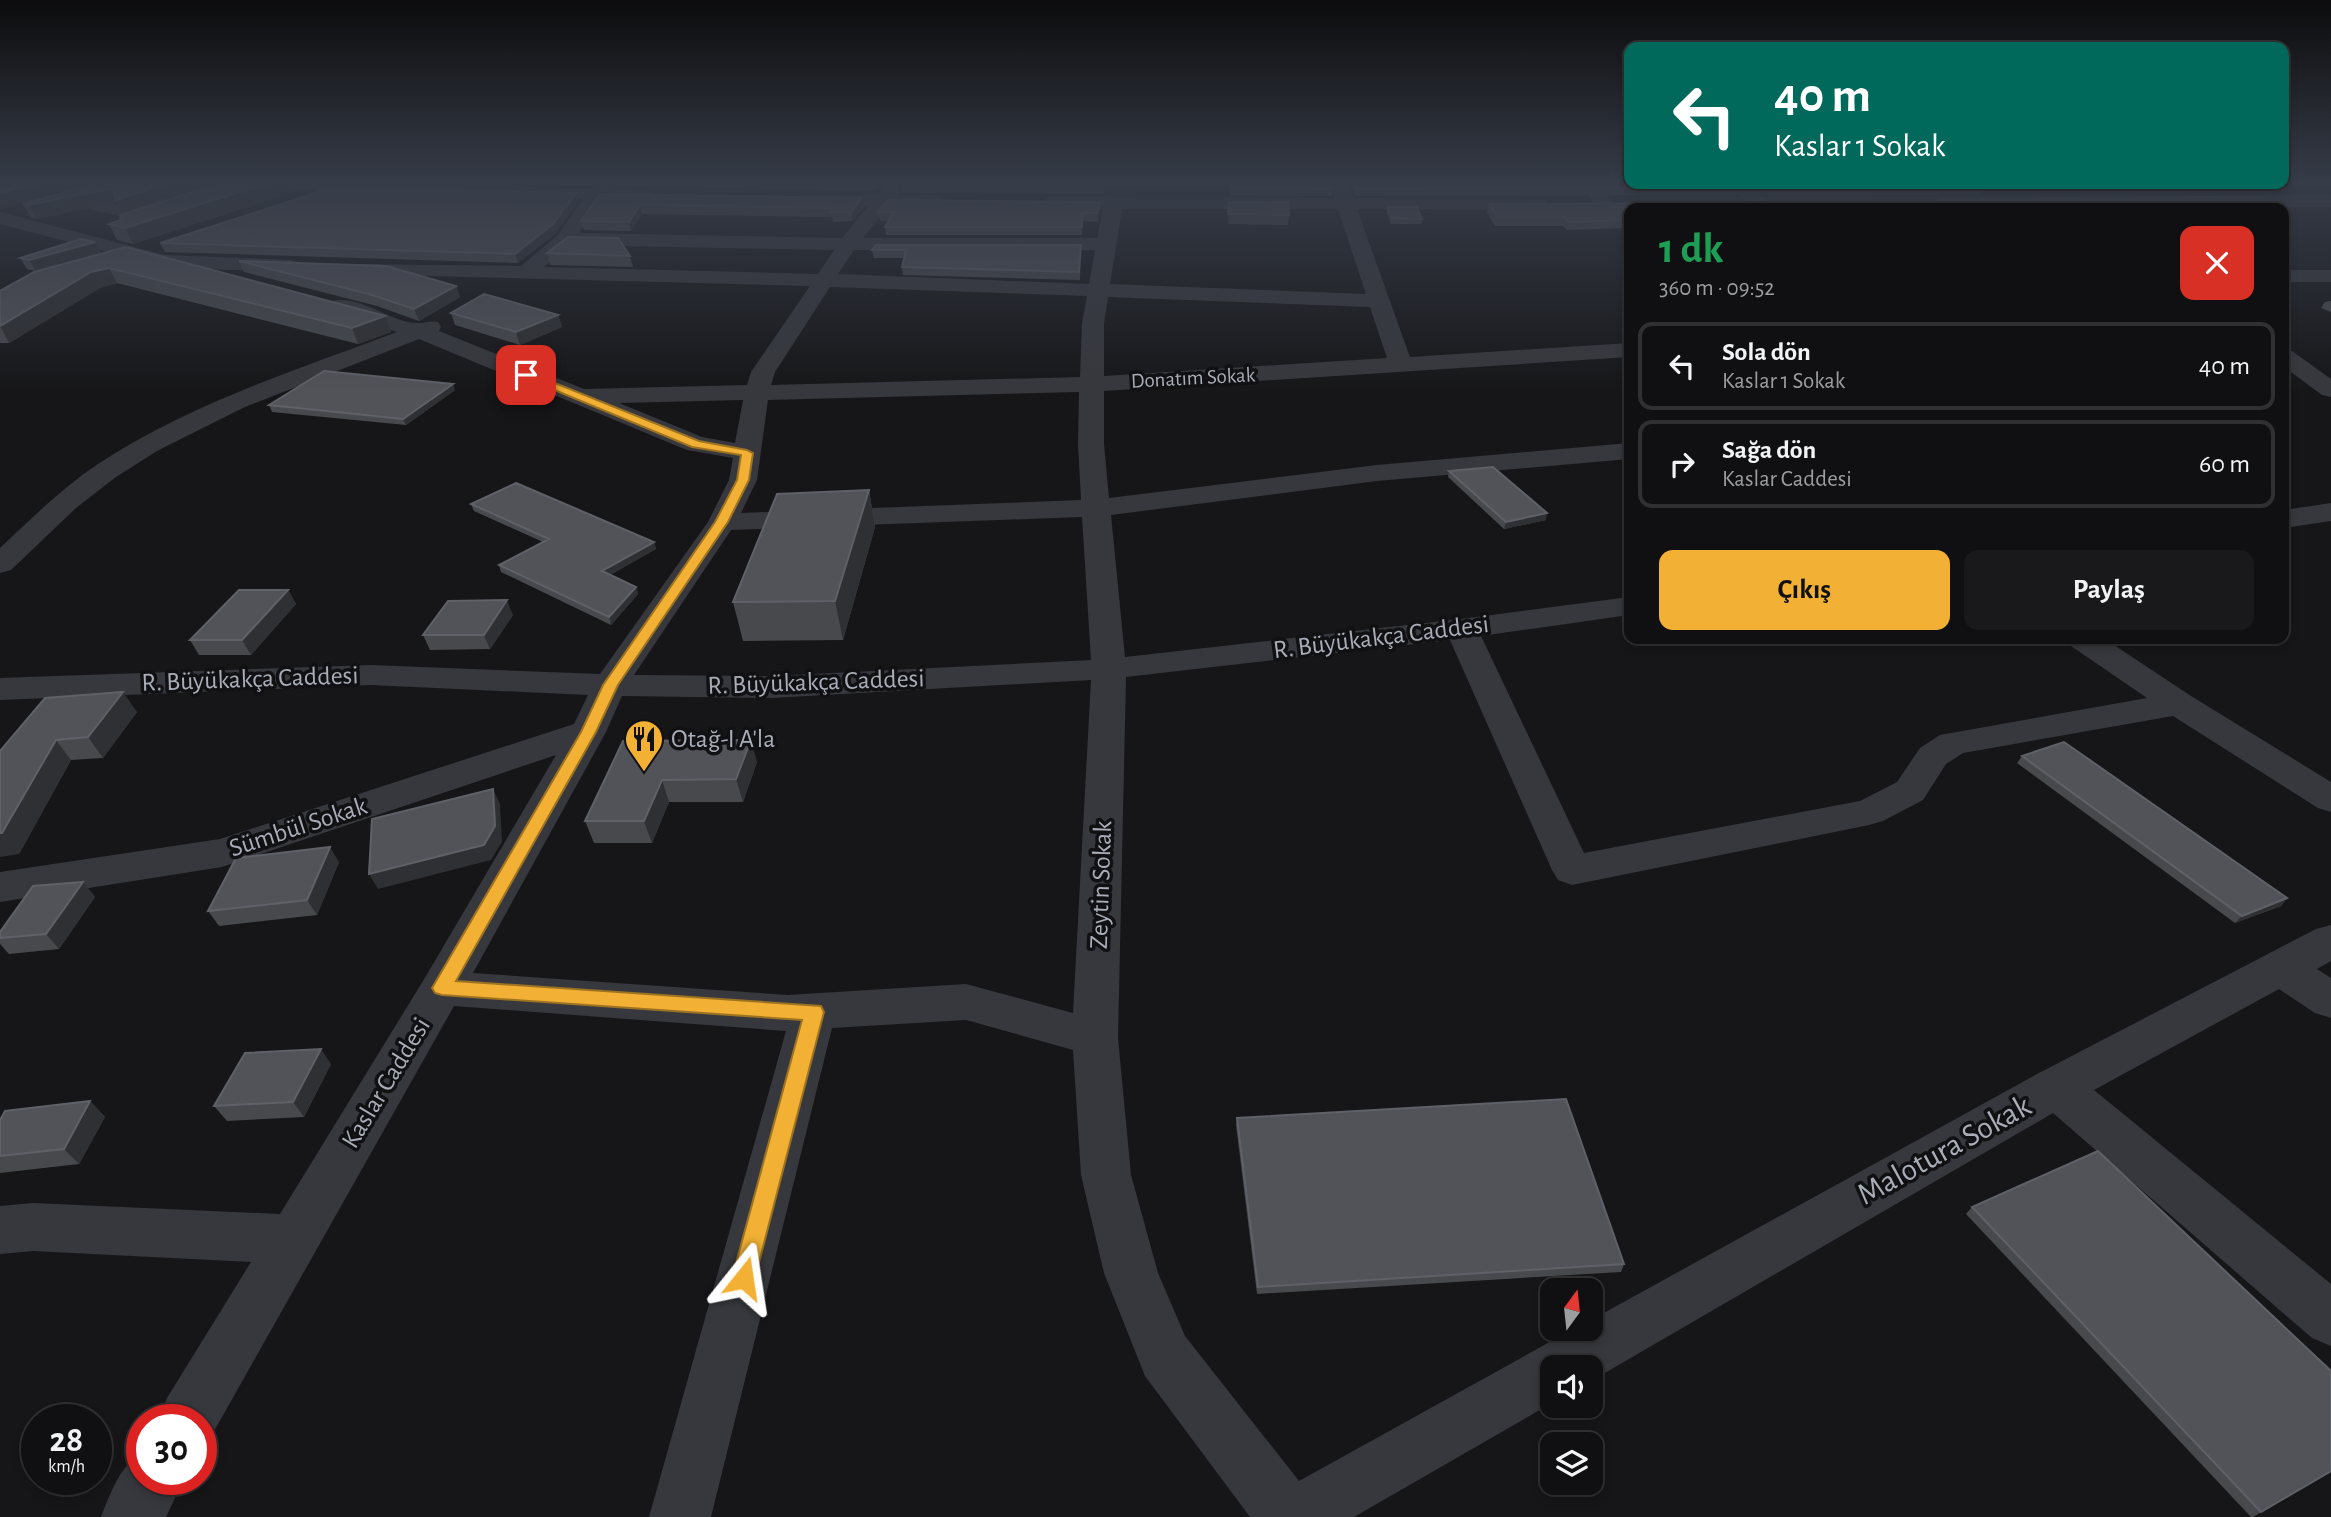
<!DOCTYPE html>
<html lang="tr">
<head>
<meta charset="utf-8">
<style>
  :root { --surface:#101012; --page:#19191b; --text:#f1f3f6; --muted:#9c9d9f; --line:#303032; --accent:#f2b134 }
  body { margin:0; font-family:"Alegreya Sans",sans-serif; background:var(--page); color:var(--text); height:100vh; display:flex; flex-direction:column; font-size:26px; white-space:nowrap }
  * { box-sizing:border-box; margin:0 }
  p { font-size:23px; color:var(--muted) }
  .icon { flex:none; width:38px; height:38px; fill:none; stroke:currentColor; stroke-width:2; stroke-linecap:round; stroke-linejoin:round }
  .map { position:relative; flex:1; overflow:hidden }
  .details { position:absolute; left:1624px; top:203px; width:665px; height:441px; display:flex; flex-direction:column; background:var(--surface); border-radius:14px; box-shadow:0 4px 10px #0003,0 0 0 2px var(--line) }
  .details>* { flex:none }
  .top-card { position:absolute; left:1624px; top:42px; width:665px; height:147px; border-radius:14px; box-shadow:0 4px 10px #0003,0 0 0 2px var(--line); background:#00695c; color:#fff; overflow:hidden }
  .needle { width:46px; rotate:15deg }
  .tools { position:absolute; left:1540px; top:1278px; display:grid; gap:14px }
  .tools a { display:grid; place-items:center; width:63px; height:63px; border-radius:14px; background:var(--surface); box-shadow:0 4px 10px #0003,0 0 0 2px var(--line); font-size:35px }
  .speed { position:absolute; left:21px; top:1404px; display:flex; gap:14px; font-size:35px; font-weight:700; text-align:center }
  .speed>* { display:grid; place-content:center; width:91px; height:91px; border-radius:50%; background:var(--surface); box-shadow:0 4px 10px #0003,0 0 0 2px var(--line); line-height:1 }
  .speed small { font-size:18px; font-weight:400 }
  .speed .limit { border:10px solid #d22; background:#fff; color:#111 }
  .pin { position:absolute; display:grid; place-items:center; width:60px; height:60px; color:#fff; margin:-30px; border-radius:14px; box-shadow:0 4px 10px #0006 }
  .me { position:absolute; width:77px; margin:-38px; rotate:15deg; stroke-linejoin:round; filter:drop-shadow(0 0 5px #0008) }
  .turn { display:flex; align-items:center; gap:24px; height:147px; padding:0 35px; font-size:32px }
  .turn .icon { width:91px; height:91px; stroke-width:2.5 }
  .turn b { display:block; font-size:49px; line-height:60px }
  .round { display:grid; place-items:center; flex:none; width:74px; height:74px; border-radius:14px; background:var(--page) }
  .overview { display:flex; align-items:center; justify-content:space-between; height:119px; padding:0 35px }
  h1 { font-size:42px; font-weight:700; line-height:52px; color:#1e9e55 }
  .primary-button { display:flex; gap:14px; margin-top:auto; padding:14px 35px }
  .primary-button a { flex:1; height:80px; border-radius:14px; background:var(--accent); color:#111; font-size:28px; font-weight:700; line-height:80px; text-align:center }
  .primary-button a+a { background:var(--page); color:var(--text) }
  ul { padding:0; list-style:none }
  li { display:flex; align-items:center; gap:21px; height:88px; margin:0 14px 10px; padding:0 21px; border:4px solid var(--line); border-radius:14px }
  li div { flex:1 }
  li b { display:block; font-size:26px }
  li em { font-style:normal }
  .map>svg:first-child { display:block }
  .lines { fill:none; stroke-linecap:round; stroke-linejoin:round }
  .minor { fill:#37383d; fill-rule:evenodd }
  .wall { fill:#47494d }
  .shaded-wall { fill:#2f3033 }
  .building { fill:#525359; stroke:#5f6168; stroke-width:2 }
  .route { fill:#f2b134; stroke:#9d7322; stroke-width:2 }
  .labels { text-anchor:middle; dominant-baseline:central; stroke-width:7; stroke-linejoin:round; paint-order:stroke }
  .far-street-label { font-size:21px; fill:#a8adb8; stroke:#111113 }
  .street-label { font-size:26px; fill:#a8adb8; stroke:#111113 }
  .poi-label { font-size:26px; fill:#a8adb8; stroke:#111113; text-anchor:start }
  .near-street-label { font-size:32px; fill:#a8adb8; stroke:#111113 }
</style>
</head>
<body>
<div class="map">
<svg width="2331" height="1517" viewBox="0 0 2331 1517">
  <rect width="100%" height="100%" fill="#161618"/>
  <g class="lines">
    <path class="minor" d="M227,182H396L592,189L600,182H618L613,189L647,190L656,196L647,202L601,200L579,233L842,238L868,206H813L804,200L806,196L877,195L887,184L893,183L902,188L896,196H937L946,202L937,208L888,207L863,238H1097L1103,209L1044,207L1042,203L1044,199L1051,197L1335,198L1331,182H1347L1353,198L1546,200L1548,204L1546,208L1539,210L1357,209L1410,357L1629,343V357L1104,391V444L1109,498L1377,465L1629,443V459L1377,481L1111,515L1125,657L1461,619L1629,597V615L1481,636L1584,853L1860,801L1897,782L1920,748L1940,735L2147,698L2071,646L2067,639H2105L2191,696L2331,782V812L2318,808L2173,716L1963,753L1946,764L1923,800L1883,821L1869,825L1572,885L1558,880L1552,870L1450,640L1126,677L1118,1038L1131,1175L1158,1273L1185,1336L1299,1481L1575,1328H1591V1320L2039,1073L2316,929L2331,925V961L2317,969L2331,978V1018L2315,1013L2279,989L2094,1090L2331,1284V1346L2312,1338L2053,1113L1591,1381V1367H1552V1403L1354,1517H1250L1145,1376L1104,1273L1081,1175L1073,1050L966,1020L832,1028L711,1517H649L786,1031L454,1006L209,1440L201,1443V1419H159L167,1398L251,1262L33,1251L0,1254V1206L33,1203L280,1214L426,976L556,755L222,867L0,902V872L220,839L574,724L588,695L371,685L0,700V678L371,665L600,674L708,522L729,480L733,458L687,450L419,339L245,407L157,451L116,477L76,508L11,570L0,573V548C31,519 62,488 98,464C189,404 296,370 397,332L332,311L329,306L332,301C360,294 389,322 417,323C424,324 430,320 438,322L441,327L439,331L584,389L747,385L751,372L810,286L353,274L346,272L343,268L346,264L521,266L558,235L583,199L236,187ZM1122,209H1338L1366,294L1110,284ZM570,245L834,250L818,274L544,267ZM854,250H1095L1089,284L838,274ZM830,287L1087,296L1082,323L1080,377L771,385L775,372ZM1108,297L1370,307L1387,358L1104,376V323ZM1079,392L1078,444L1081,500L741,513L757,480L768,400ZM743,400L735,443L702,437L619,403ZM1082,517L1091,660L772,676L634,675L731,530ZM1091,680L1073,1013L966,984L788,995L473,973L606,732L622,696L772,698Z
      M1580,182H1598L1614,205L1612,209H1598Z
      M1729,184H1748L1769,204L1765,208H1753Z
      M68,193L152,212L154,216L145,222L61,203L59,199Z
      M2331,195V207L1935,208L1931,204L1940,198Z
      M0,212L165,255L291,260L298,262L301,266L298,270L291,272L168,268L0,224Z
      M2284,270H2331V282H2284Z
      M2284,349L2292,351L2331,379V397L2322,395L2284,367Z
      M2331,503V521L2284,528V510Z
      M142,1454V1479H184L166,1517H101C109,1497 121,1462 142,1454Z"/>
  </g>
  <path class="wall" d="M219,182L123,214L117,202L37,219L31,218L23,204Z
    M224,182H290L294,192L133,244L117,240L109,224Z
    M461,182H597L591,186Z
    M617,182H886L877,191L618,186Z
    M896,182H1107L1103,194L902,192L901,185Z
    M1349,182H1629L1984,187L1981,194L1356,196Z
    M1230,188L1332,189V196L1230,195Z
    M576,193L578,201L556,233L518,263L165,252L160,243Z
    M600,194L864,208L852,221L833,222L832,217L642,214L631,231L584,230L581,221Z
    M1229,202L1289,215L1288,225L1228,224Z
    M1489,204L1629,208V228L1567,230L1563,226H1495L1487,212Z
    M1387,207L1422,219V224H1391L1387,213Z
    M1100,211L1098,222L1083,221L1082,235H886L885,227L889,221H880L878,212Z
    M95,242L101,253L36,271L27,269L20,258Z
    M1081,245L1080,280L903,275L902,267L904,258H874L872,250Z
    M126,247L385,316L391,332L358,344L117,283L100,288L9,343H0V291Z
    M547,253L630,256L633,267L550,265Z
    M239,261L456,286L460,297L419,321L377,306L244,272Z
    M2331,301V312L2321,308L2325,302Z
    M451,313L558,315L562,327L520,345L455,325Z
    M455,390L406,425L272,412L269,405Z
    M1449,471L1546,520L1504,529L1448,477Z
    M869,490L875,527L843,640L743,641L733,602Z
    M471,504L654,542L656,549L610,575L636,587L638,594L611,625L501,572L499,565L543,542L474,511Z
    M288,590L296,604L251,655H199L190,640Z
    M513,615L490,649L430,650L423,635Z
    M45,698L137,712L103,758L71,760L19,854Z
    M623,741L757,762L743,802H669L652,843H594L585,821Z
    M2022,756L2287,898L2281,906L2235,923L2017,763Z
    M339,862L317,915L219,926L208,911Z
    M83,882L95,897L59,949L9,954L0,944V932Z
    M331,1064L304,1117L227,1121L214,1106Z
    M90,1101L105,1117L79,1164L0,1173V1156Z
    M1237,1118L1624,1264L1621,1272L1257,1294L1236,1125Z
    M1972,1207L2331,1371V1471L2253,1517H2251L1966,1214Z"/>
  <path class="shaded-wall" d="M42,182H97L0,209V193Z
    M172,182H219L123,214L117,202L37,219L29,205L113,188Z
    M272,182H290L294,192L133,244L125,228Z
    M876,182H886L877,191Z
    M1103,182H1107L1103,194Z
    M576,193L578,201L556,233L518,263L515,254Z
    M862,198L864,208L852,221L851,212Z
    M1100,202V211L1098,222L1097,213Z
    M640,205L642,214L631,231L629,222Z
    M95,242L101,253L36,271L29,260Z
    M109,268L117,283L100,288L9,343L0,326L91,272Z
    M456,286L460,297L419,321L414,309Z
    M558,315L562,327L520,345L516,332Z
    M385,316L391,332L358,344L352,328Z
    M453,384L455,390L406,425L403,419Z
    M869,490L875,527L843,640L835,601Z
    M1547,513L1546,520L1504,529L1506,522Z
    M654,542L656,549L604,578L602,571Z
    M636,587L638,594L611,625L609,617Z
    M288,590L296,604L251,655L242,640Z
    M507,600L513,615L490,649L484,635Z
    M123,692L137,712L103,758L88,737Z
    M56,740L71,760L19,854L0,857V833Z
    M751,740L757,762L743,802L736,779Z
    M662,780L669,802L652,843L644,821Z
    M493,789L500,804L502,842L491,860L378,889L369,874Z
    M330,847L339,862L317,915L307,900Z
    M83,882L95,897L59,949L46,934Z
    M2287,898L2281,906L2235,923L2242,916Z
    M321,1049L331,1064L304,1117L293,1102Z
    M90,1101L105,1117L79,1164L64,1149Z"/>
  <path class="building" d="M0,182H42L0,193Z
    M102,182H172L116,200L113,188L29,205L23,204Z
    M225,182H272L125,228L109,224L121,220L120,215Z
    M1233,182H1331L1332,189L1230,188Z
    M1353,182H1629V184H1979L1984,187L1356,189Z
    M324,187L576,193L553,224L515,254L160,243L319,192Z
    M600,194L862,198L851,212H831L833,208L640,205L629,222L581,221Z
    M888,200L1100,202L1097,213H1082V227H885L894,212H878Z
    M1229,202H1288L1289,215L1228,214Z
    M1985,202L1994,208H1629V220L1569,222L1564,217H1497L1489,204Z
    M1387,207H1417L1422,219L1392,218Z
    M568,237L618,238L630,256L547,253Z
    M81,239L95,242L29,260L20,258Z
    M876,245H1081L1079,272L902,267L906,250H872Z
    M126,247L385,316L352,328L109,268L91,272L0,326V291L34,272Z
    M239,261L386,266L456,286L414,309L372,295Z
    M484,294L558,315L516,332L451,313Z
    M324,371L453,384L403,419L269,405Z
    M1493,467L1547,513L1506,522L1449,471Z
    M516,483L654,542L602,571L636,587L609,617L499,565L549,539L471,504Z
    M869,490L835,601L733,602L777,494Z
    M239,590H288L242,640H190Z
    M507,600L484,635H423L448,601Z
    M123,692L88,737L56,740L2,833H0V751L45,698Z
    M751,740L736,779L662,780L644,821H585L623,741Z
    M2064,742L2287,898L2242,916L2022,756Z
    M493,789L495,826L484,845L369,874L372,819Z
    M330,847L307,900L208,911L236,858Z
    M83,882L46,934L0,938V932L33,886Z
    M321,1049L293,1102L214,1106L245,1053Z
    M1566,1099L1624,1264L1258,1287L1237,1118Z
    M90,1101L64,1149L0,1156V1120L5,1111Z
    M2098,1151L2331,1371V1471L2261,1512L1972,1207Z"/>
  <linearGradient id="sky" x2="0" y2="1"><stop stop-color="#0c0c0d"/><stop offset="0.46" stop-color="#363c48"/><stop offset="1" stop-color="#363c48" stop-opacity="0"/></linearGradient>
  <rect width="2331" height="394" fill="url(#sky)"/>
  <path class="route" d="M523,373H530L699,441L747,450L753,453L749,480L728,522L618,685L596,732L456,981L821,1006L824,1012L755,1278L752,1286L744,1289L736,1286L732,1278L802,1020L442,995L435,993L432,988L581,732L603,685L715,522L737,480L741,455L692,447L523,377Z"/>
  <defs>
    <symbol id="restaurant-pin" viewBox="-11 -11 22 30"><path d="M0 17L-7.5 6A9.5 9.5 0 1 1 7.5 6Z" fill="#f2b134" stroke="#111113"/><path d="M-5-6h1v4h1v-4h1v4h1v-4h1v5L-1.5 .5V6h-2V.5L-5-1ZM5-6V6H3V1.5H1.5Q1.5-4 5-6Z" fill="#111"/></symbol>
  </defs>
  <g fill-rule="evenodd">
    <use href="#restaurant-pin" x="622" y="717" width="44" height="60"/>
  </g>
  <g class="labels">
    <g class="far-street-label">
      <text transform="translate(1193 378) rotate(-3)">Donatım Sokak</text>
    </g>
    <g class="street-label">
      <text transform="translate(1381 637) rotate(-7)">R. Büyükakça Caddesi</text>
      <text transform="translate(250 679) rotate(-2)">R. Büyükakça Caddesi</text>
      <text transform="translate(816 682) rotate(-2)">R. Büyükakça Caddesi</text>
      <text transform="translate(298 827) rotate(-18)">Sümbül Sokak</text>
      <text transform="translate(1101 885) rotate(-88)">Zeytin Sokak</text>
      <text transform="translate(386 1083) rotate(-59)">Kaslar Caddesi</text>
    </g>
    <g class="poi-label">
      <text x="671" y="739">Otağ-I A'la</text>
    </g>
    <g class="near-street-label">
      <text transform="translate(1944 1150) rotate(-29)">Malotura Sokak</text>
    </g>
  </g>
</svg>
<div class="tools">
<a><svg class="needle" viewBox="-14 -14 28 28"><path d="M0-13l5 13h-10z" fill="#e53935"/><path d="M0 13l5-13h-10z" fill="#9c9d9f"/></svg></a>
<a><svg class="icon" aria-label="sound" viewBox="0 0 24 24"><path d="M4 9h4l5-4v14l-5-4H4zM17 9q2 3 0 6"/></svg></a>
<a><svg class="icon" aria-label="layers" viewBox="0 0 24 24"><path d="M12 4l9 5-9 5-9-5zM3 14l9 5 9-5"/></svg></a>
</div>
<div class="speed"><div>28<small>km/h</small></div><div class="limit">30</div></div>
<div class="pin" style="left:526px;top:375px;background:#d93025"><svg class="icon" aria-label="arrive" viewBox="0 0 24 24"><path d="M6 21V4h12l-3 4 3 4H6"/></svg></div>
<svg class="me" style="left:744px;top:1278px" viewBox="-20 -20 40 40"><path d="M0-17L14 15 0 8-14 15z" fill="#f2b134" stroke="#fff" stroke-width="4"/></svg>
<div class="top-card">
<div class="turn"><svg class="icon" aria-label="left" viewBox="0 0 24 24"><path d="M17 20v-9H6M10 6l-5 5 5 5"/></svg><div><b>40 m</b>Kaslar 1 Sokak</div></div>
</div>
<section class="details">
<div class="overview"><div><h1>1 dk</h1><p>360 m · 09:52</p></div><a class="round" style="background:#d93025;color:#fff"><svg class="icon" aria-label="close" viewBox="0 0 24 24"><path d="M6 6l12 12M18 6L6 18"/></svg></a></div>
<ul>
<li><svg class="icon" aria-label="left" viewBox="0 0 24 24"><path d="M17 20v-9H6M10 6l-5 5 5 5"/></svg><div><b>Sola dön</b><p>Kaslar 1 Sokak</p></div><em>40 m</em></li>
<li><svg class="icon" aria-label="right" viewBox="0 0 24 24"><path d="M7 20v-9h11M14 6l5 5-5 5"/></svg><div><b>Sağa dön</b><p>Kaslar Caddesi</p></div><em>60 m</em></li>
</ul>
<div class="primary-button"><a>Çıkış</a><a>Paylaş</a></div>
</section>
</div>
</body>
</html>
